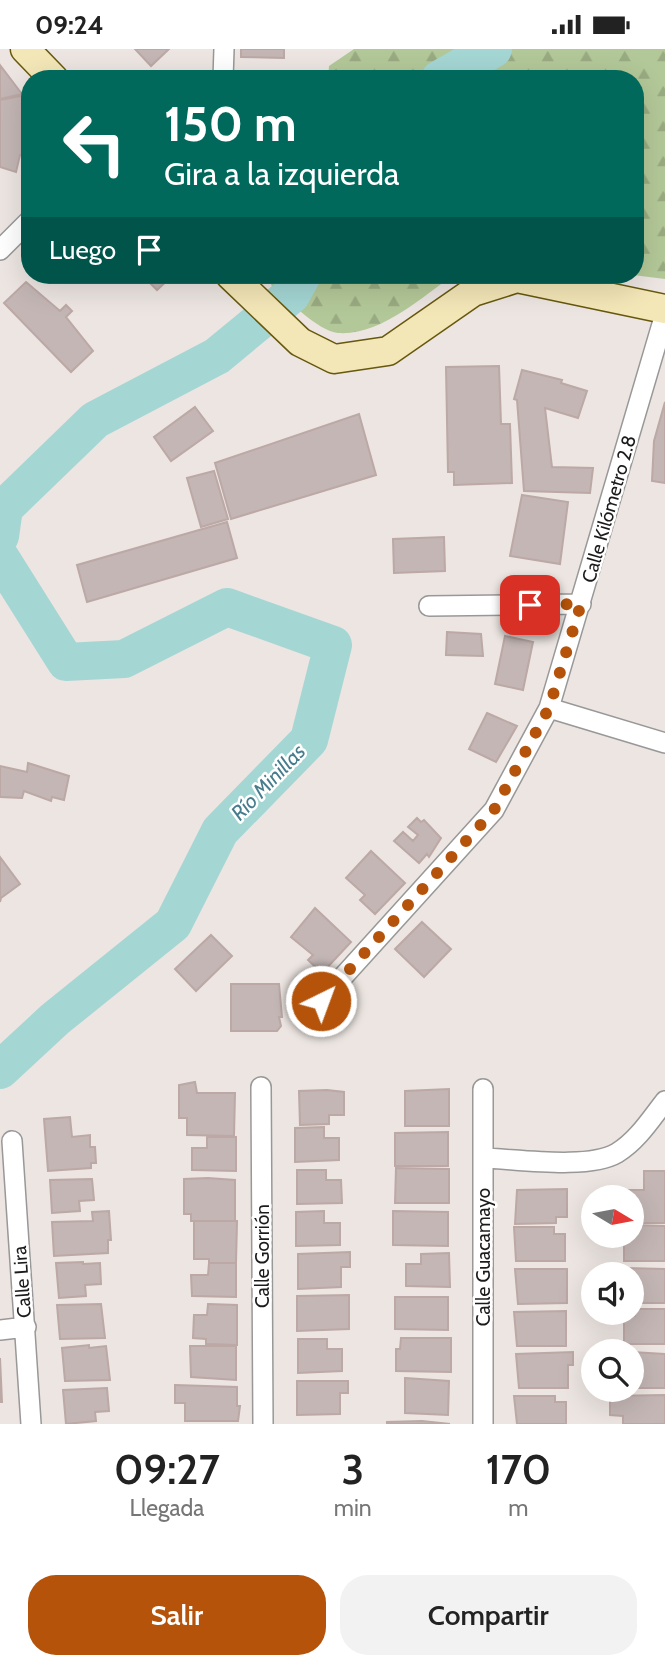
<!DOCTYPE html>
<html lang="es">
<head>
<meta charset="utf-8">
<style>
  :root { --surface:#fff; --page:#f2f2f2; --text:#222; --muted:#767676; --accent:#b45309 }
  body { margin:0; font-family:Cabin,sans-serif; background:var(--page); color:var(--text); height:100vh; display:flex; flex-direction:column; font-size:26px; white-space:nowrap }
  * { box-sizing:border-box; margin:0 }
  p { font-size:23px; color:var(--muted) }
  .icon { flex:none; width:38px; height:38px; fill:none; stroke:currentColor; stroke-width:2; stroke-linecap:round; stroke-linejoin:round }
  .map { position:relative; height:1375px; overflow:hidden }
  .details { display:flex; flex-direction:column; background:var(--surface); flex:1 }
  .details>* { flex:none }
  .hud { position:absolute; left:21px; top:21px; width:623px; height:214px; border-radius:28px; box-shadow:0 7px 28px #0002; background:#00695c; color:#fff; overflow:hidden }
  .needle { width:46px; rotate:100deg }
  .fabs { position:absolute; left:581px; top:1136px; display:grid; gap:14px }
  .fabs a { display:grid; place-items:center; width:63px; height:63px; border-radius:50%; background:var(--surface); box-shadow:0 7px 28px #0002; font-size:35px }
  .pin { position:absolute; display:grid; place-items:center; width:60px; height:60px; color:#fff; margin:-30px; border-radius:14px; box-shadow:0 4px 10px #0006 }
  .me { position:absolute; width:77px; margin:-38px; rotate:42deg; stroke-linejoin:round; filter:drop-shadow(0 0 5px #0008) }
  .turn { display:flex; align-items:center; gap:24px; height:147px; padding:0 28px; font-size:32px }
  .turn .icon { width:91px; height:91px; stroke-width:2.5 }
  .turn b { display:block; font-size:49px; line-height:60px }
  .then { display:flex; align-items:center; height:66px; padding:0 28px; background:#0003; gap:14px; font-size:26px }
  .eta { display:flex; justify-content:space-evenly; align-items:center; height:119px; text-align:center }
  .eta b { font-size:42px; font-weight:600; line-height:49px }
  .action { display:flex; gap:14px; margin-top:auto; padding:14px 28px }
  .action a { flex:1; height:80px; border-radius:28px; background:var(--accent); color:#fff; font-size:28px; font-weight:600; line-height:80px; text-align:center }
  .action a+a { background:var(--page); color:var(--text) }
  .status { display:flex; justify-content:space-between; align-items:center; height:49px; padding:0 35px; background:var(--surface); direction:ltr }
  .status svg { height:19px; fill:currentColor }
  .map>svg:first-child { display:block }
  .forest { fill:url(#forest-firs) }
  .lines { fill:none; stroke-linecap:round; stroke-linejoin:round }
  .river { stroke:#a4d6d4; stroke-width:38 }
  .building { fill:#c3b6b5; stroke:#bca8a5; stroke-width:2 }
  .street-casing { stroke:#989898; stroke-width:22 }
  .secondary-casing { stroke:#67580d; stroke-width:31 }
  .street { stroke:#fff; stroke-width:19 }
  .secondary { stroke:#f3e6b7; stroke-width:28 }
  .route { stroke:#b45309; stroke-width:12; stroke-dasharray:0 21.6 }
  .labels { text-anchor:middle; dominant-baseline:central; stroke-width:5; stroke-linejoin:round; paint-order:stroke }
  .street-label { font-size:19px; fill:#1b1b1b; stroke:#fff }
  .water-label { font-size:21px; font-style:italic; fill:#477c8c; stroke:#fff }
</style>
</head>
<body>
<div class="status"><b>09:24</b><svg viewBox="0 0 49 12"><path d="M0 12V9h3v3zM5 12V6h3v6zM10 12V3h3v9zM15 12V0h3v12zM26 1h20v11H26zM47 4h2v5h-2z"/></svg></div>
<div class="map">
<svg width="665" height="1375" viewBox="0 0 665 1375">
  <defs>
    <pattern id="forest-firs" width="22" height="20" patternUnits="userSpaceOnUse" patternTransform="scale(1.75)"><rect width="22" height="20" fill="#b3c898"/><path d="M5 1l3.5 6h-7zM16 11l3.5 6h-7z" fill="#99ab82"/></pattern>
  </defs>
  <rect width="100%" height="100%" fill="#ece5e1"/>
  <path class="forest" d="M354,0H665V230L633,226L635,30H328L329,17Z
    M275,226H454C421,248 381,287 338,284C318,282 287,250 271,236Z"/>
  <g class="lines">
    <path class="river" d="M440,30L493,0
      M0,487L4,459L95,371L217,307L291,246L302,226
      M0,508L66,613L124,610L227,558L333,596L309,691L220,782L173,875L55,970L0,1021"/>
  </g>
  <path class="building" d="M135,0H169L151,17Z
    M241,0H284V9L241,8Z
    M0,16L22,45L0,50Z
    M26,46L30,104L20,106L16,123L0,118V51Z
    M137,226H173L157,241L143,227L141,230Z
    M26,233L60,262L66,256L72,262L66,268L93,302L71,323L4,254Z
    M499,317L501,375H510L512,434L454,436V423H448L446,318Z
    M522,321L562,331L561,334L587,342L578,369L545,359L552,418L593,419L590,444L524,442L517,351L514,350Z
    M665,353V434L652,432L654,392Z
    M195,358L213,382L171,412L154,388Z
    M359,365L376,426L231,470L215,414Z
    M214,422L228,470L201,478L187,429Z
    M522,446L568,453L560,515L510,507Z
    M227,473L237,509L87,553L77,516Z
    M444,488L445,522L394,524L393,490Z
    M447,583L481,585L483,607L446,606Z
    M505,587L533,593L523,641L495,635Z
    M487,664L517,677L496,713L469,700Z
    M28,714L69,727L64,751L52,748L51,752L24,742L22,749L0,748V717L27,723Z
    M417,769L421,773L424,771L441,789L429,808L427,805L419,814L394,792L403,783L413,792L418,786L408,778Z
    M371,802L405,834L375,865L360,851L365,846L346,829Z
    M0,808L20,835L1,849L0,853Z
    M315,859L351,893L322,924L308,911L313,906L291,888Z
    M422,873L451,900L424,928L395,900Z
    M211,886L232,907L196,942L175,920Z
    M231,935H279L282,968H279L281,977L277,982H231Z
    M195,1033L197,1044H235L234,1087L187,1086V1069H179V1036Z
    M449,1040V1077H405V1042Z
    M327,1041L344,1043V1066H329V1075L300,1076L299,1042Z
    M70,1068L72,1088L90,1086V1098H95L96,1114H91V1119L48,1122L44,1070Z
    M324,1078V1089H339V1111L295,1113V1079Z
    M448,1083V1117H395V1084Z
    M207,1088H236V1122L192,1121V1099H207Z
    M396,1119L449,1120V1154H395Z
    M297,1121H326V1131H341L342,1154L297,1155Z
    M644,1122H665V1174H632V1148H619V1141H644Z
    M208,1129L235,1131V1172H191V1165H184V1130Z
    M92,1130L94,1151L79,1152L80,1162L52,1164L50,1131Z
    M567,1140V1168H556V1174L515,1175L517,1141Z
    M109,1162L111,1191H108V1204L54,1207L52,1173L93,1172L92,1163Z
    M324,1162V1174H340V1196L296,1197V1163Z
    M393,1162L448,1163V1197L393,1196Z
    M194,1172H237L236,1214H209V1210H194Z
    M632,1176L665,1177V1212H624V1186H632Z
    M514,1178H554V1185H565V1212H516Z
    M350,1203V1218H341V1238L298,1240V1205Z
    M449,1204L450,1238L406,1237V1215H421V1205Z
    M83,1213V1215L100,1214L101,1235L85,1236L86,1247L59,1249L56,1214Z
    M209,1214H236V1248L192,1247L191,1226H208Z
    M624,1219L665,1220V1254H632V1225H625Z
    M515,1220H567V1254L518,1255Z
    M349,1246V1280L297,1282V1247Z
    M395,1248H448V1281L395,1280Z
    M101,1255L105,1289L60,1290L57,1256Z
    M208,1255L237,1256V1296L206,1295V1290L193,1289L194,1266H207Z
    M635,1260H665V1295H624V1267H635Z
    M566,1262V1297H517L514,1263Z
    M401,1289H451V1323L396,1322V1300H400Z
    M298,1290H327V1300H342V1322L298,1324Z
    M89,1296V1299L106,1297L110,1331L65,1332L62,1299Z
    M190,1297H236V1331L191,1328Z
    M573,1303V1316H568V1339H519L516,1305Z
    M632,1303L665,1305V1339H632Z
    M0,1309L2,1353H0Z
    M405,1329L449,1332L448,1366L405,1364Z
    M297,1332H348V1344H340V1365L297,1366Z
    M175,1336L237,1338V1357H240L238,1372H185V1354H175Z
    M107,1339L109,1362L95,1363L96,1372L66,1375L63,1341Z
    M665,1346V1375H623V1367L610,1366V1347Z
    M514,1347H555V1353H566V1375H517Z
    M422,1372L450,1375H387V1373Z"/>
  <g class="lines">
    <defs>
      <path id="street" d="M223,30L224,0
        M0,201L30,171
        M429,557L581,555
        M549,659L665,694
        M321,952L494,761L549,659L665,265
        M261,1038L263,1375
        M12,1092L31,1375
        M483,1109C517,1110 588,1121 617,1104C637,1092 651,1070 665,1052
        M0,1281L26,1278
        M483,1375V1040"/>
      <path id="secondary" d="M25,0L54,30
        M230,226L300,293L334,310L388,302L473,243L517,229L665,260"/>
    </defs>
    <use href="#street" class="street-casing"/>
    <use href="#secondary" class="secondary-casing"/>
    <use href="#street" class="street"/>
    <use href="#secondary" class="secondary"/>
  </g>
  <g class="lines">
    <path class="route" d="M321,952L494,761L549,659L581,555L530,556"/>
  </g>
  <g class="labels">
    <g class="street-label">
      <text transform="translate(609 460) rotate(-74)">Calle Kilómetro 2.8</text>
      <text transform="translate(262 1207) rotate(-90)">Calle Gorrión</text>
      <text transform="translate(483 1208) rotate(-90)">Calle Guacamayo</text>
      <text transform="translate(22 1233) rotate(-94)">Calle Lira</text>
    </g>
    <g class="water-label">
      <text transform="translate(268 733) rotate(-46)">Río Minillas</text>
    </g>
  </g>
</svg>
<div class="fabs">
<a><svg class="needle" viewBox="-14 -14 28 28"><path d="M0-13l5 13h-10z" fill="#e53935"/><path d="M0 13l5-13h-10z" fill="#767676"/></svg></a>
<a><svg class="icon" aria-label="sound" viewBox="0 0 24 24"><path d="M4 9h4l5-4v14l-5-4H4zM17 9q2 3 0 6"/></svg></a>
<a><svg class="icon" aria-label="search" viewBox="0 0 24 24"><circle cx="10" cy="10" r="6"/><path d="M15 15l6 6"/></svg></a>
</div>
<div class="pin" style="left:530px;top:556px;background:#d93025"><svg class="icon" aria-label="arrive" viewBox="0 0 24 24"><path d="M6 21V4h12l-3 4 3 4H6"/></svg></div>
<svg class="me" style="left:321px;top:952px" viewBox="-20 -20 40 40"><circle r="17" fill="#b45309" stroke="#fff" stroke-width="3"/><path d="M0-11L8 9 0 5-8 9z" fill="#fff"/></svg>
<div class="hud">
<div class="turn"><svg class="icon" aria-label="left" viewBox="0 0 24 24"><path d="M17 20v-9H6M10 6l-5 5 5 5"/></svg><div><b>150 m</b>Gira a la izquierda</div></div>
<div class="then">Luego<svg class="icon" aria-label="arrive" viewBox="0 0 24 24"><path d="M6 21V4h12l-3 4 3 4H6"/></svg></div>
</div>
</div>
<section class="details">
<div class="eta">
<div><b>09:27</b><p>Llegada</p></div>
<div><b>3</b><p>min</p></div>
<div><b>170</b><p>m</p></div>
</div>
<div class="action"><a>Salir</a><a>Compartir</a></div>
</section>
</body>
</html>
